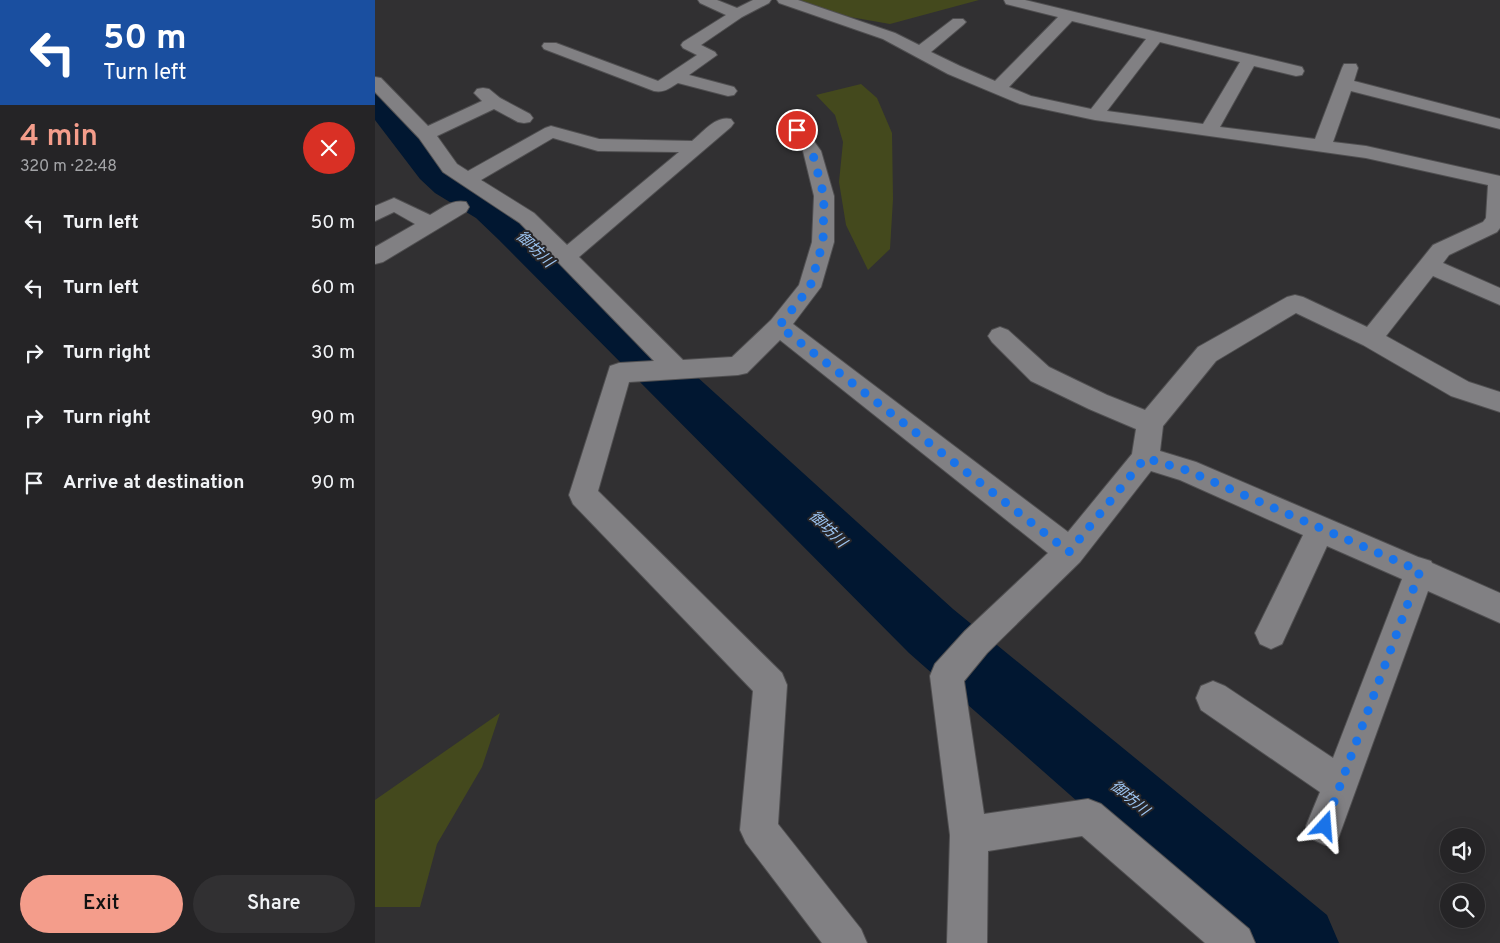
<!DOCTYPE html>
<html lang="en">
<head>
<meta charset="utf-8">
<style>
  :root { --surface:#252426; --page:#313032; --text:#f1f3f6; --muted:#a3a4a7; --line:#424143; --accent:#f49d8b }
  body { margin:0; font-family:Overpass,"Noto Sans JP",sans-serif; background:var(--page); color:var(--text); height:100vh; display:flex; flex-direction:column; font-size:19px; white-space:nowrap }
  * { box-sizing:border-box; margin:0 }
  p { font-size:16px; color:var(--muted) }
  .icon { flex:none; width:28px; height:28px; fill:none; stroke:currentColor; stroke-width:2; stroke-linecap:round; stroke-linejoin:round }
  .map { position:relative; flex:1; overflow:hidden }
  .details { display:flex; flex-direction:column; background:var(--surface); width:375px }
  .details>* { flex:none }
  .guide { background:#1a4fa0; color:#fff; overflow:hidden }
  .controls { position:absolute; left:1065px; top:828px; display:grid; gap:10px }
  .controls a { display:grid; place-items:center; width:45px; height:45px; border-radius:50%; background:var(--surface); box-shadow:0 5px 20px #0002,0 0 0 1px var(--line); font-size:25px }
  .pin { position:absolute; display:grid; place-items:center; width:42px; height:42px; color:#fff; margin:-21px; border:2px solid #fff; border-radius:50%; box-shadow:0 1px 5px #0007 }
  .me { position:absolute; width:55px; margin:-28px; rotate:19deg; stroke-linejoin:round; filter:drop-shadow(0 0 4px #0008) }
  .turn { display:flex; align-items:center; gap:18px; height:105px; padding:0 20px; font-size:22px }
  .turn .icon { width:65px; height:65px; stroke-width:2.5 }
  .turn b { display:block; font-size:35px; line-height:42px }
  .round { display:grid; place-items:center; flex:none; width:52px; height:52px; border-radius:26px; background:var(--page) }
  .overview { display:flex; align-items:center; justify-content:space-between; height:85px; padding:0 20px }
  h1 { font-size:30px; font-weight:600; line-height:38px; color:var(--accent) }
  .cta { display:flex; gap:10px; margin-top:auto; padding:10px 20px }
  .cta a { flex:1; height:58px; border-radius:30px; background:var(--accent); color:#111; font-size:20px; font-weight:600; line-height:58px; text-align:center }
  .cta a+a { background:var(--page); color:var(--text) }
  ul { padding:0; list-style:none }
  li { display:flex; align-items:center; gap:15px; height:65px; padding:0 20px }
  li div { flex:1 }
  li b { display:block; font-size:19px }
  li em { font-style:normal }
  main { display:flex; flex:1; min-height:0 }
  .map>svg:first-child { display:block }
  .green { fill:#44491d }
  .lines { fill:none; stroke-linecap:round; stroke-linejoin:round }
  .river { fill:#011731; fill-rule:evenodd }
  .street-casing { stroke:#504f51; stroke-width:2 }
  .street { fill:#818083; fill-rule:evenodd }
  .route { stroke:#1a73e8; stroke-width:9; stroke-dasharray:0 16.2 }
  .labels { text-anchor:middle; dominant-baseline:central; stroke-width:4; stroke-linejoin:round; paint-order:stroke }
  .water-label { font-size:15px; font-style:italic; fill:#9ec6f3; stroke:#272629 }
</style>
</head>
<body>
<main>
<section class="details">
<div class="guide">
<div class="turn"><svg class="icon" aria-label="left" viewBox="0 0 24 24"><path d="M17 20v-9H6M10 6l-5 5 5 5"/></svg><div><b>50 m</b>Turn left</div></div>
</div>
<div class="overview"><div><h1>4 min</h1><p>320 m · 22:48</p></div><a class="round" style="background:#d93025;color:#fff"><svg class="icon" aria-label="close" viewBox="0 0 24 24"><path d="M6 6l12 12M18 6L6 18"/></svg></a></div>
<ul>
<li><svg class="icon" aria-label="left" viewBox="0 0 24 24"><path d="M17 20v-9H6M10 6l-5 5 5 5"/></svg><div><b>Turn left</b></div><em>50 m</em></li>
<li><svg class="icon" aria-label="left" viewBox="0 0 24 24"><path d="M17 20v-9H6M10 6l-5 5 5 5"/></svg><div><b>Turn left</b></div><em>60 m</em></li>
<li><svg class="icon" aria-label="right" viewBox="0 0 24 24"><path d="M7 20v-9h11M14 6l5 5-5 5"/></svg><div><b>Turn right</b></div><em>30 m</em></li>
<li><svg class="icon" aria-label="right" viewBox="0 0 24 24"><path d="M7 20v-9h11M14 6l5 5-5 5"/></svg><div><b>Turn right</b></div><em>90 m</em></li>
<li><svg class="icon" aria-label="arrive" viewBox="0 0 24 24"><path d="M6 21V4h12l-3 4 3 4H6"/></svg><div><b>Arrive at destination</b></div><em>90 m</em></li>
</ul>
<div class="cta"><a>Exit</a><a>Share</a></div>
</section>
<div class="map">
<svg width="1125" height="943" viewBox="0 0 1125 943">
  <rect width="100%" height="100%" fill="#313032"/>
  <path class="green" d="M422,0H604L515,24L475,17Z
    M486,84L502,98L517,133L518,199L515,249L493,270L471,225L464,182L468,142L460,115L441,95Z
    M125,713L107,767L62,844L45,907H0V800Z"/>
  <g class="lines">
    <path class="river" d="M0,87L12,90L73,163L88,175L129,200L154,220L288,346L578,609L952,915L964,943H863L534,653L124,240L101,218L60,193L45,179L0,120Z"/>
    <defs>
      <path id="street" d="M323,0H342L362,8L378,0H396L394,3L367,17L326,45L340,52L342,55L314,75L359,87L362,91L359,95L353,96L303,83C295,88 289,93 279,91L169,49L167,46L169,43H181L283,81L322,55L308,48L306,45L308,42L351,15L325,3Z
        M402,0H423L520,33L544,45L578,19H588L591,22L588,25L556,52L585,66L620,81L683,17L631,4L629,0H650L927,67L929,71L927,75L921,76L879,66L845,127L940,139L967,68L969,64H981L983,68L979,81L1125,119V129L976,91L958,142L991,146L1125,176V228L1122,232L1074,255L1068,263L1125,288V305L1058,276L1011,336L1094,382L1125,392V412L1076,396L988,345L921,313L841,361L788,426L785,451L821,462L1043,557L1056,561L1057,563L1125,593V623L1053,591L963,839L950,845L937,839L931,826L945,792L826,710L821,698L826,686L838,681L850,686L958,758L1027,579L952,546L907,644L896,649L885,644L880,633L928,535L805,480L776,471L705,562L612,653L589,681L609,814L713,799L726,804L874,929L880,943H830L707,836L613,851L612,943H572L575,835L555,676L560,664L590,631L673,553L405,340L372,373L363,375L254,382L223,491L407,673L412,685L403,824L486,929L492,943H447L371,843L365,830L378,691L198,504L194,495L235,366L244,363L279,361L145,223L68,172L44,138L0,92V77L6,78L53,126L107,101L99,93L102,89L108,88L114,89L125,98L155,114L158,118L155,122L149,123L143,122L119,109L62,136L82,164L93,171L170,128L176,126L224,139L317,141C328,132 341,115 356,119L359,123L356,127L204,257L308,360L357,357L396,320L424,285L437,242L439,196L428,151L413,130L416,126L422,125L428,126L446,151L459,196V242L446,287L418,324L693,532L757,454L761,429L714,409L656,381L617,342L613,336L617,330L625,327L633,330L674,367L732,395L770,410L823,347L912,297L920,295L928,297L992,327L1058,245L1108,222L1111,218L1113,185L991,158L720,120L645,104L573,74L508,39L404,3ZM697,21L771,39L716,109L656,96L634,87ZM785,42L865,62L828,124L732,111ZM178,138L223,151L304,152L192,245L159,213L106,180Z
        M19,198L55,215C67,208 77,199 91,202L94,207L91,212L8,262L0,264V247L40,224L19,212L0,221V206Z"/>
    </defs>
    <use href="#street" class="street-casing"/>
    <use href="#street" class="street"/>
  </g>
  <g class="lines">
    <path class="route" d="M422,130L437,151L449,196L448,242L435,287L404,326L694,552L770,458L811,470L1045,571L950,826"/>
  </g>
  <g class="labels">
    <g class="water-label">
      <text transform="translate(159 250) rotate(44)">御坊川</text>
      <text transform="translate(452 530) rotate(44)">御坊川</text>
      <text transform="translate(754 799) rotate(40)">御坊川</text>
    </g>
  </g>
</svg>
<div class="controls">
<a><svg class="icon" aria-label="sound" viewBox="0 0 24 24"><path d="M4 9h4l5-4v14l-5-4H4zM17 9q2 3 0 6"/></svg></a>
<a><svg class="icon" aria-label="search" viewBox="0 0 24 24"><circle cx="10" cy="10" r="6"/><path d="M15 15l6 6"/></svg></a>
</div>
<div class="pin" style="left:422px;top:130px;background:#d93025"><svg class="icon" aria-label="arrive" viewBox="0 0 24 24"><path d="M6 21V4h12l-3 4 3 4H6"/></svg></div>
<svg class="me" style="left:950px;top:826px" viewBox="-20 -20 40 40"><path d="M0-17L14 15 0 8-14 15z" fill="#1a73e8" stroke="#fff" stroke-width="4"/></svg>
</div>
</main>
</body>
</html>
